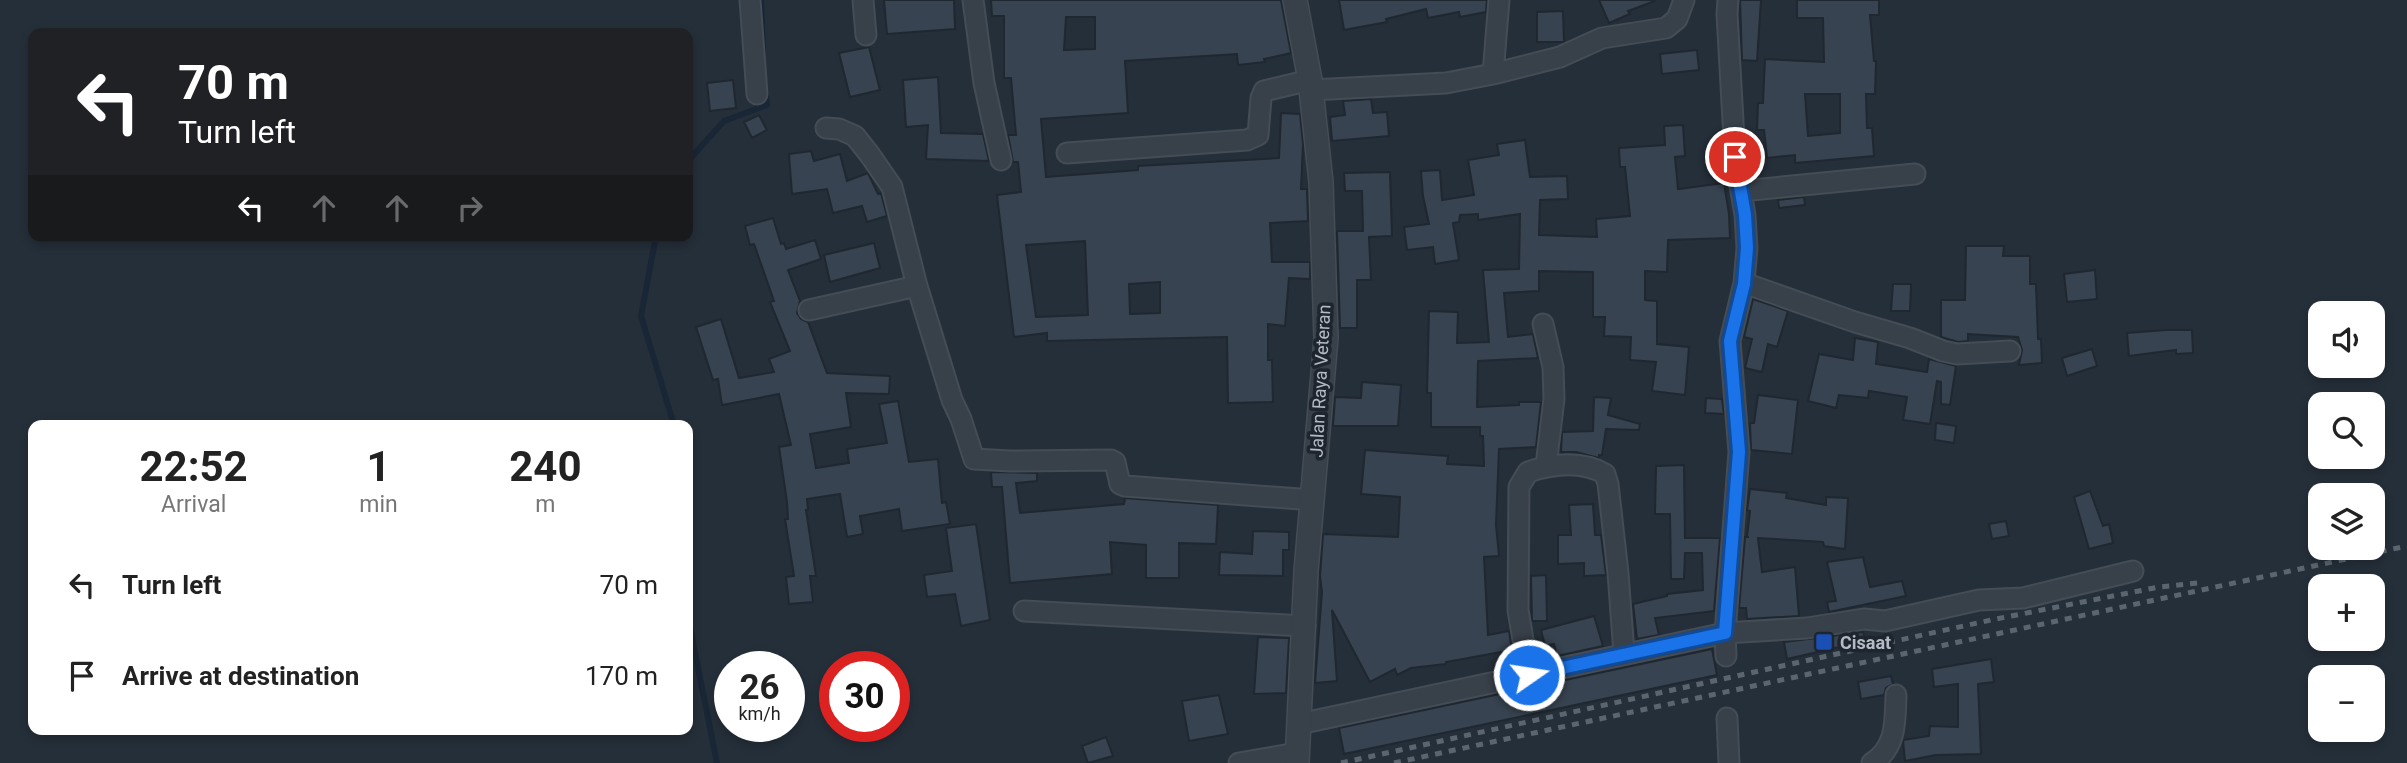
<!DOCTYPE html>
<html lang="en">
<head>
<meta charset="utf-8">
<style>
  :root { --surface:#fff; --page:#f6f6f6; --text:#222; --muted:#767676 }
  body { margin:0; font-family:Roboto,sans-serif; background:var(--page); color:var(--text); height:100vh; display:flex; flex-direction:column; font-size:26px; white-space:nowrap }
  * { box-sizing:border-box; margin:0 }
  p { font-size:23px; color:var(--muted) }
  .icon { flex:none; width:38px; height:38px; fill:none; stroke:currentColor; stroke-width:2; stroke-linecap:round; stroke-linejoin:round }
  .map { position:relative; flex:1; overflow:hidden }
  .panel { position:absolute; left:28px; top:420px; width:665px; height:315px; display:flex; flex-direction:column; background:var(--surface); border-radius:14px; box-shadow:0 4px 10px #0003 }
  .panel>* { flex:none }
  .hud { position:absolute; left:28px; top:28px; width:665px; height:214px; border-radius:14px; box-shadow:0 4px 10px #0003; background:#202124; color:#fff; overflow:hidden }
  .fabs { position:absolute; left:2308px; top:301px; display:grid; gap:14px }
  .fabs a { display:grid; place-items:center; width:77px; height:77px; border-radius:14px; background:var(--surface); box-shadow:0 4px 10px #0003; font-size:35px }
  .speed { position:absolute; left:714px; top:651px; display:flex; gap:14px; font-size:35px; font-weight:700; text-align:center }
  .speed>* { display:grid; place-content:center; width:91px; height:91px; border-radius:50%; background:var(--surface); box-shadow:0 4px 10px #0003; line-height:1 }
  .speed small { font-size:18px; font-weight:400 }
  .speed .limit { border:10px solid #d22; background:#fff; color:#111 }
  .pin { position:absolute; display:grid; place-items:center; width:60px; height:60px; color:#fff; margin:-30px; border:4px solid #fff; border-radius:50%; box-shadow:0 2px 7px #0007 }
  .me { position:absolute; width:77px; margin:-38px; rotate:77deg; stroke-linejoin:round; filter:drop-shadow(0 0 5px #0008) }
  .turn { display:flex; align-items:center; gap:24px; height:147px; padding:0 35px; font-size:32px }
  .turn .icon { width:91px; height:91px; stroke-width:2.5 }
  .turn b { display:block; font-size:49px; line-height:60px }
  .lanes { display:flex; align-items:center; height:66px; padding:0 35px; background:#0003; justify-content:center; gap:35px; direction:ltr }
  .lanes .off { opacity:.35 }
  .eta { display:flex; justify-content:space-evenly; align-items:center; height:119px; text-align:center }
  .eta b { font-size:42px; font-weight:700; line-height:49px }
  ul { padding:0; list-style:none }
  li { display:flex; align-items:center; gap:21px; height:91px; padding:0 35px }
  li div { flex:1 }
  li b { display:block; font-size:26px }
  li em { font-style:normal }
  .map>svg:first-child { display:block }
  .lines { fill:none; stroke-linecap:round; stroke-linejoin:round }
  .stream { stroke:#192636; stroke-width:6 }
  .building { fill:#374350; stroke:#1f2730; stroke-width:2; fill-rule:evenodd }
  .minor-casing { stroke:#444c55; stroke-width:23 }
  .tertiary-casing { stroke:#444c55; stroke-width:26 }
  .minor { stroke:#38404a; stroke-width:19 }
  .tertiary { stroke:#38404a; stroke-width:23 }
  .rail { stroke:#5b6570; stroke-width:5; stroke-dasharray:7 7; stroke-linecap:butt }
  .route-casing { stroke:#114b97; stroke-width:18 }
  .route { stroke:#1a73e8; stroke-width:12 }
  .transit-dot { fill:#1a4fb4; stroke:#1e252e; stroke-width:2.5 }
  .labels { text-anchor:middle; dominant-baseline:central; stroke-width:7; stroke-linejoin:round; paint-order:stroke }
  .street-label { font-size:18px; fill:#b4bbc5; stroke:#1e252e }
  .poi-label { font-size:18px; font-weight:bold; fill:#b4bbc5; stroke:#1e252e; text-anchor:start }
</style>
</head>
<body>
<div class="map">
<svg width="2407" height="763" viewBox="0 0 2407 763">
  <rect width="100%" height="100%" fill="#252f39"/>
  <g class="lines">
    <path class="stream" d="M761,0L763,51
      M688,161L724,121L767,105L765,89
      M656,236L641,316L674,425
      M688,617L717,763"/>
  </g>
  <path class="building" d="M884,0H954L955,29L887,34Z
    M991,0H1281L1291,53L1264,59L1265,62L1238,65L1237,54L1125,61L1128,113L1041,119L1046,177L1138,170V166L1279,158L1281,113L1300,114L1303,144L1301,189H1307L1308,221L1270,223L1272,262H1310V279L1289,278L1285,326L1268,324V360H1272L1273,402L1228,403L1227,337L1047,341V333L1014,337L997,195L1021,192L1018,162H1013L1008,135H1016L1011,78H1004V16H992ZM1066,17H1095V49L1064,50ZM1085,241L1088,315L1036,317L1026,245ZM1160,282V313L1130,314L1129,284Z
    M1339,0H1487L1486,12L1460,17L1459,12L1428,18L1426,9L1386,19L1387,22L1344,30Z
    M1599,0H1655V1L1628,11L1630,14L1609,23Z
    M1740,0H1761L1757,61L1742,60Z
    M1797,0H1879V15H1870L1874,61H1876L1875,94H1866L1867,128H1872L1874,156L1795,163V155L1767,158L1764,130H1757L1758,103H1763L1765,59L1824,62L1823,18H1797ZM1805,94H1840V133L1808,136Z
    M1563,11L1564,42H1537V12Z
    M869,47L880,90L850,97L839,53Z
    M1697,50L1699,70L1662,74L1660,54Z
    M938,77L941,133L983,134L989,161L926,159L928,125L906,127L903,80Z
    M733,80L736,108L710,111L707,83Z
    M1371,99L1373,113L1387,112L1389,136L1332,141L1330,117L1345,115L1343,101Z
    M759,115L767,130L752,138L744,122Z
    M1683,125L1685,156L1675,157L1678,189L1724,183L1729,214L1730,238L1668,240L1667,272L1645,271V300L1657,301V344L1689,347L1685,395L1652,391L1656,362L1630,360L1631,337L1604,336L1605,317H1593V272L1539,271V291L1504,293L1508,337L1533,334L1538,358L1478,361L1477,407L1519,405V402H1541L1536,447L1499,449L1496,525L1499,556L1484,557L1488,635L1509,631L1512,650L1446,662V664L1411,668L1397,675L1395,669L1370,682L1332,610L1337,681L1315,683L1322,592L1320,576L1323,534L1398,537L1400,497L1361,494L1365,450L1448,456L1447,464L1484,466L1483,436H1480V427H1431V393H1427L1429,311L1458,312L1457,343L1489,342L1483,270L1519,269L1520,214L1478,220V214L1460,215L1459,222L1453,223L1459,260L1435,264L1433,247L1407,250L1404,227L1429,224L1423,196L1421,171L1440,170L1442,200L1474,195L1468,160L1499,155L1497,144L1525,140L1530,177L1567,176L1568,199L1540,200L1539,235L1597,237L1596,219L1630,216L1625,167H1620L1619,148L1665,145L1664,126Z
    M811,151L814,161L840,154L847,181L868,173L878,194L881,193L887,216L867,222L862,206L833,213L827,189L792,194L789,154Z
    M1390,172L1392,236L1369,237L1371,280H1357V328H1340L1337,231H1363L1362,191H1345L1344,173Z
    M1804,197L1805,205L1779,208L1778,200Z
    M773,218L781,244L784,243L786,249L815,240L821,259L788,270L800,301L797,313L801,319L808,322L827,373L890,376L889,394L846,393L851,427L810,434L816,468L849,463L847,449L887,443L879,404L898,401L909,462L938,459L942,503L946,502L950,524L902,531L899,509L860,516L863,534L847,537L840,494L807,499L808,510H806L816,576H810L813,602L789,604L786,577L794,576L785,519H788L787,502L779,447L791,445L779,394L722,405L718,379L713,380L696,327L721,319L739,378L774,372L769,359L790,351L770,302L774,301L754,244L750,245L745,226Z
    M874,243L880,268L830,282L824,255Z
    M1966,246H2004L2003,256H2030V284H2036L2038,339H2041L2042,363L2019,365L2022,350L2018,337L1968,334V341L1958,342L1941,337V300H1965Z
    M2095,270L2097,299L2067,302L2064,274Z
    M1893,284H1911L1910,311H1891Z
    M1753,299L1788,311L1777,347L1768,344L1762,372L1745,368L1752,339L1744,337Z
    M2166,330H2192L2193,353L2176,354V350L2129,356L2127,333Z
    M1855,338L1878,342L1876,364L1927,372L1929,359L1956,366L1950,405L1941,404V382L1937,381L1930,424L1903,420L1907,397L1869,391L1868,398L1839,395L1836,408L1808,401L1819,354L1853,360Z
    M2092,349L2097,366L2067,376L2062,358Z
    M1362,382L1401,385L1398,426H1333L1335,397L1361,398Z
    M1758,395L1798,400L1792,454L1751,450L1750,423H1754Z
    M1594,397L1611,398L1608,415L1640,424L1639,430L1606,429L1602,455H1599V458L1576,452H1561L1562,432L1593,431Z
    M1706,398L1722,399L1724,414L1705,413Z
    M1936,423L1956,426L1954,443L1935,440Z
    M1684,465L1685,538H1720L1714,611L1655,618L1659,635L1637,639L1633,604L1667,596V594L1703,590L1702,553H1685L1684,579H1671L1670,514H1655L1656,466Z
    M991,472L1037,473V481L1016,483L1020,513L1124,504L1125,498L1218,505L1216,544L1179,543V578H1146V545L1110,542L1112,574L1010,583L1002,487H992Z
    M1750,489L1787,493L1786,498L1826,505V497L1848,498L1845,549L1824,546L1823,542L1758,538L1762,572L1795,567L1799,616L1747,619L1746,608H1739L1745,537H1749H1747L1750,511L1747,510Z
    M2090,491L2103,526L2109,524L2113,543L2089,549L2074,497Z
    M1593,504L1595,535H1601L1606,575L1584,576V563L1558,564V535H1571L1569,505Z
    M2006,521L2009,536L1992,539L1989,524Z
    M976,524L990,620L961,626L955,594L927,597L924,575L952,571L946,528Z
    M1253,531L1289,532V550H1283V576L1219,575L1220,552L1252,554Z
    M1863,557L1870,587L1902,581L1906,596L1829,612L1827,602L1836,601L1827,562Z
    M1546,575L1547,621H1532L1531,576Z
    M1594,616L1603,646L1557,656L1554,644L1545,646L1541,630Z
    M1863,632L1866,641L1787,659L1784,642Z
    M1258,637L1289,638L1286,693L1254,694Z
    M1712,649L1717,675L1344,754L1339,728Z
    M1991,659L1994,682L1978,684L1981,754L1936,755L1905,761L1903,740L1929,736L1930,726L1958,727V684L1934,687L1932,669Z
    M1891,676L1893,684L1886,688L1884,695L1861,699L1858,682Z
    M1219,695L1228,734L1189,741L1182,701Z
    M1106,737L1113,756L1088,763L1082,746Z"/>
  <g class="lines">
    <defs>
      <path id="minor" d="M750,0L757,94
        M863,0L866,35
        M973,0L984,83L1001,160
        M1493,74L1499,0
        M1311,90L1446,83L1493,74L1560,57L1602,38L1666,28L1677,19L1684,0
        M826,128L839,129L855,136L870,155L892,187L917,286L952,400L961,419L974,459L1010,461L1111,460L1115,462L1120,484L1125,486L1313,500
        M1067,153L1247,140L1258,135L1261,98L1264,91L1310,80
        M1741,191L1915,174
        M1744,283L1855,322L1910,338L1943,351L1957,354L2010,351
        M809,310L917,286
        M1543,324L1553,367L1554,399L1546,466
        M1024,611L1305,626
        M1726,656L1725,633L1739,452L1730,341L1744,283L1747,248L1745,215L1735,157L1727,14L1728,0
        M1529,675L1518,610L1519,487L1528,472C1553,464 1581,460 1605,474L1608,484L1618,573L1624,654
        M1727,718L1729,763
        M1299,724L1725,633L1807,628L1864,619L1885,621L1979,600L2023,598L2133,571
        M1239,763L1297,753
        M1872,763C1897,747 1895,721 1896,695"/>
      <path id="tertiary" d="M1295,0L1310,80L1321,182L1326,338L1306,571L1297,763"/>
    </defs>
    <use href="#minor" class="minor-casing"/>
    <use href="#tertiary" class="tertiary-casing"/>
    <use href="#minor" class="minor"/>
    <use href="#tertiary" class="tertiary"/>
    <path class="rail" d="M1341,763L1991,620L2159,587L2198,583
      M1394,763L2407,546"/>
  </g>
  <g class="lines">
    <defs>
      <path id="route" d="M1529,675L1725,633L1739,452L1730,341L1744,284L1747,248L1745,215L1735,157"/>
    </defs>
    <use href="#route" class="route-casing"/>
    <use href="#route" class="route"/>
  </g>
  <rect class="transit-dot" x="1815" y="633" width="18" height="18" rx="3.5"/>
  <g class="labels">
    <g class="street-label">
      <text transform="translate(1320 381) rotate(-87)">Jalan Raya Veteran</text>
    </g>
    <g class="poi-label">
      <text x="1840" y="642">Cisaat</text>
    </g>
  </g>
</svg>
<div class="fabs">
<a><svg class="icon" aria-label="sound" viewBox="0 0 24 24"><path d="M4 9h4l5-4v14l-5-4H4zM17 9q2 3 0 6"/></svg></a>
<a><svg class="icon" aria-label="search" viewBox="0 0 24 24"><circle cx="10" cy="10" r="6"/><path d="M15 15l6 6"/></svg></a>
<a><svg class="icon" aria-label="layers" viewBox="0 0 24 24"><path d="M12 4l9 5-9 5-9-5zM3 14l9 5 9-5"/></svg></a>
<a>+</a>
<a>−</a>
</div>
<div class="speed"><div>26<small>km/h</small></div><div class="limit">30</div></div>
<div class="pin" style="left:1735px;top:157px;background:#d93025"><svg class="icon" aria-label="arrive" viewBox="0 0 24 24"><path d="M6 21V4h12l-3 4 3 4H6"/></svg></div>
<svg class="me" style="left:1529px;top:675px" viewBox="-20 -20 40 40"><circle r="17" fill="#1a73e8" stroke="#fff" stroke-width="3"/><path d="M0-11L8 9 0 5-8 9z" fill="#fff"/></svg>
<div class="hud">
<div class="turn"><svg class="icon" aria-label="left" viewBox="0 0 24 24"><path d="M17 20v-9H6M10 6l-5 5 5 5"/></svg><div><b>70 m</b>Turn left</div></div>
<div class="lanes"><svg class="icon" aria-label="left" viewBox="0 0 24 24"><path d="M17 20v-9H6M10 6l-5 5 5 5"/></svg><svg class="icon off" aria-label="ahead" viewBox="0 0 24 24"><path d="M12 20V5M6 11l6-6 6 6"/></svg><svg class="icon off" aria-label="ahead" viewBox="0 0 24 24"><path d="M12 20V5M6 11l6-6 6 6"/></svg><svg class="icon off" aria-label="right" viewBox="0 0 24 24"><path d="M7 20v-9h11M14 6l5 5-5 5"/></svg></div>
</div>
<section class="panel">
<div class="eta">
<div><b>22:52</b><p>Arrival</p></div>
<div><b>1</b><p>min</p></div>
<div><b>240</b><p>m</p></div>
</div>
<ul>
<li><svg class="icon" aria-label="left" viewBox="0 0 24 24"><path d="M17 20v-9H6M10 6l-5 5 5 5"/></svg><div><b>Turn left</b></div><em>70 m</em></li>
<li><svg class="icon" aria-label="arrive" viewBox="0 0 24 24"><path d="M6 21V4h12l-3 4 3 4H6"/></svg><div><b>Arrive at destination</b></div><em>170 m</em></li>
</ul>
</section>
</div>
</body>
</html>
